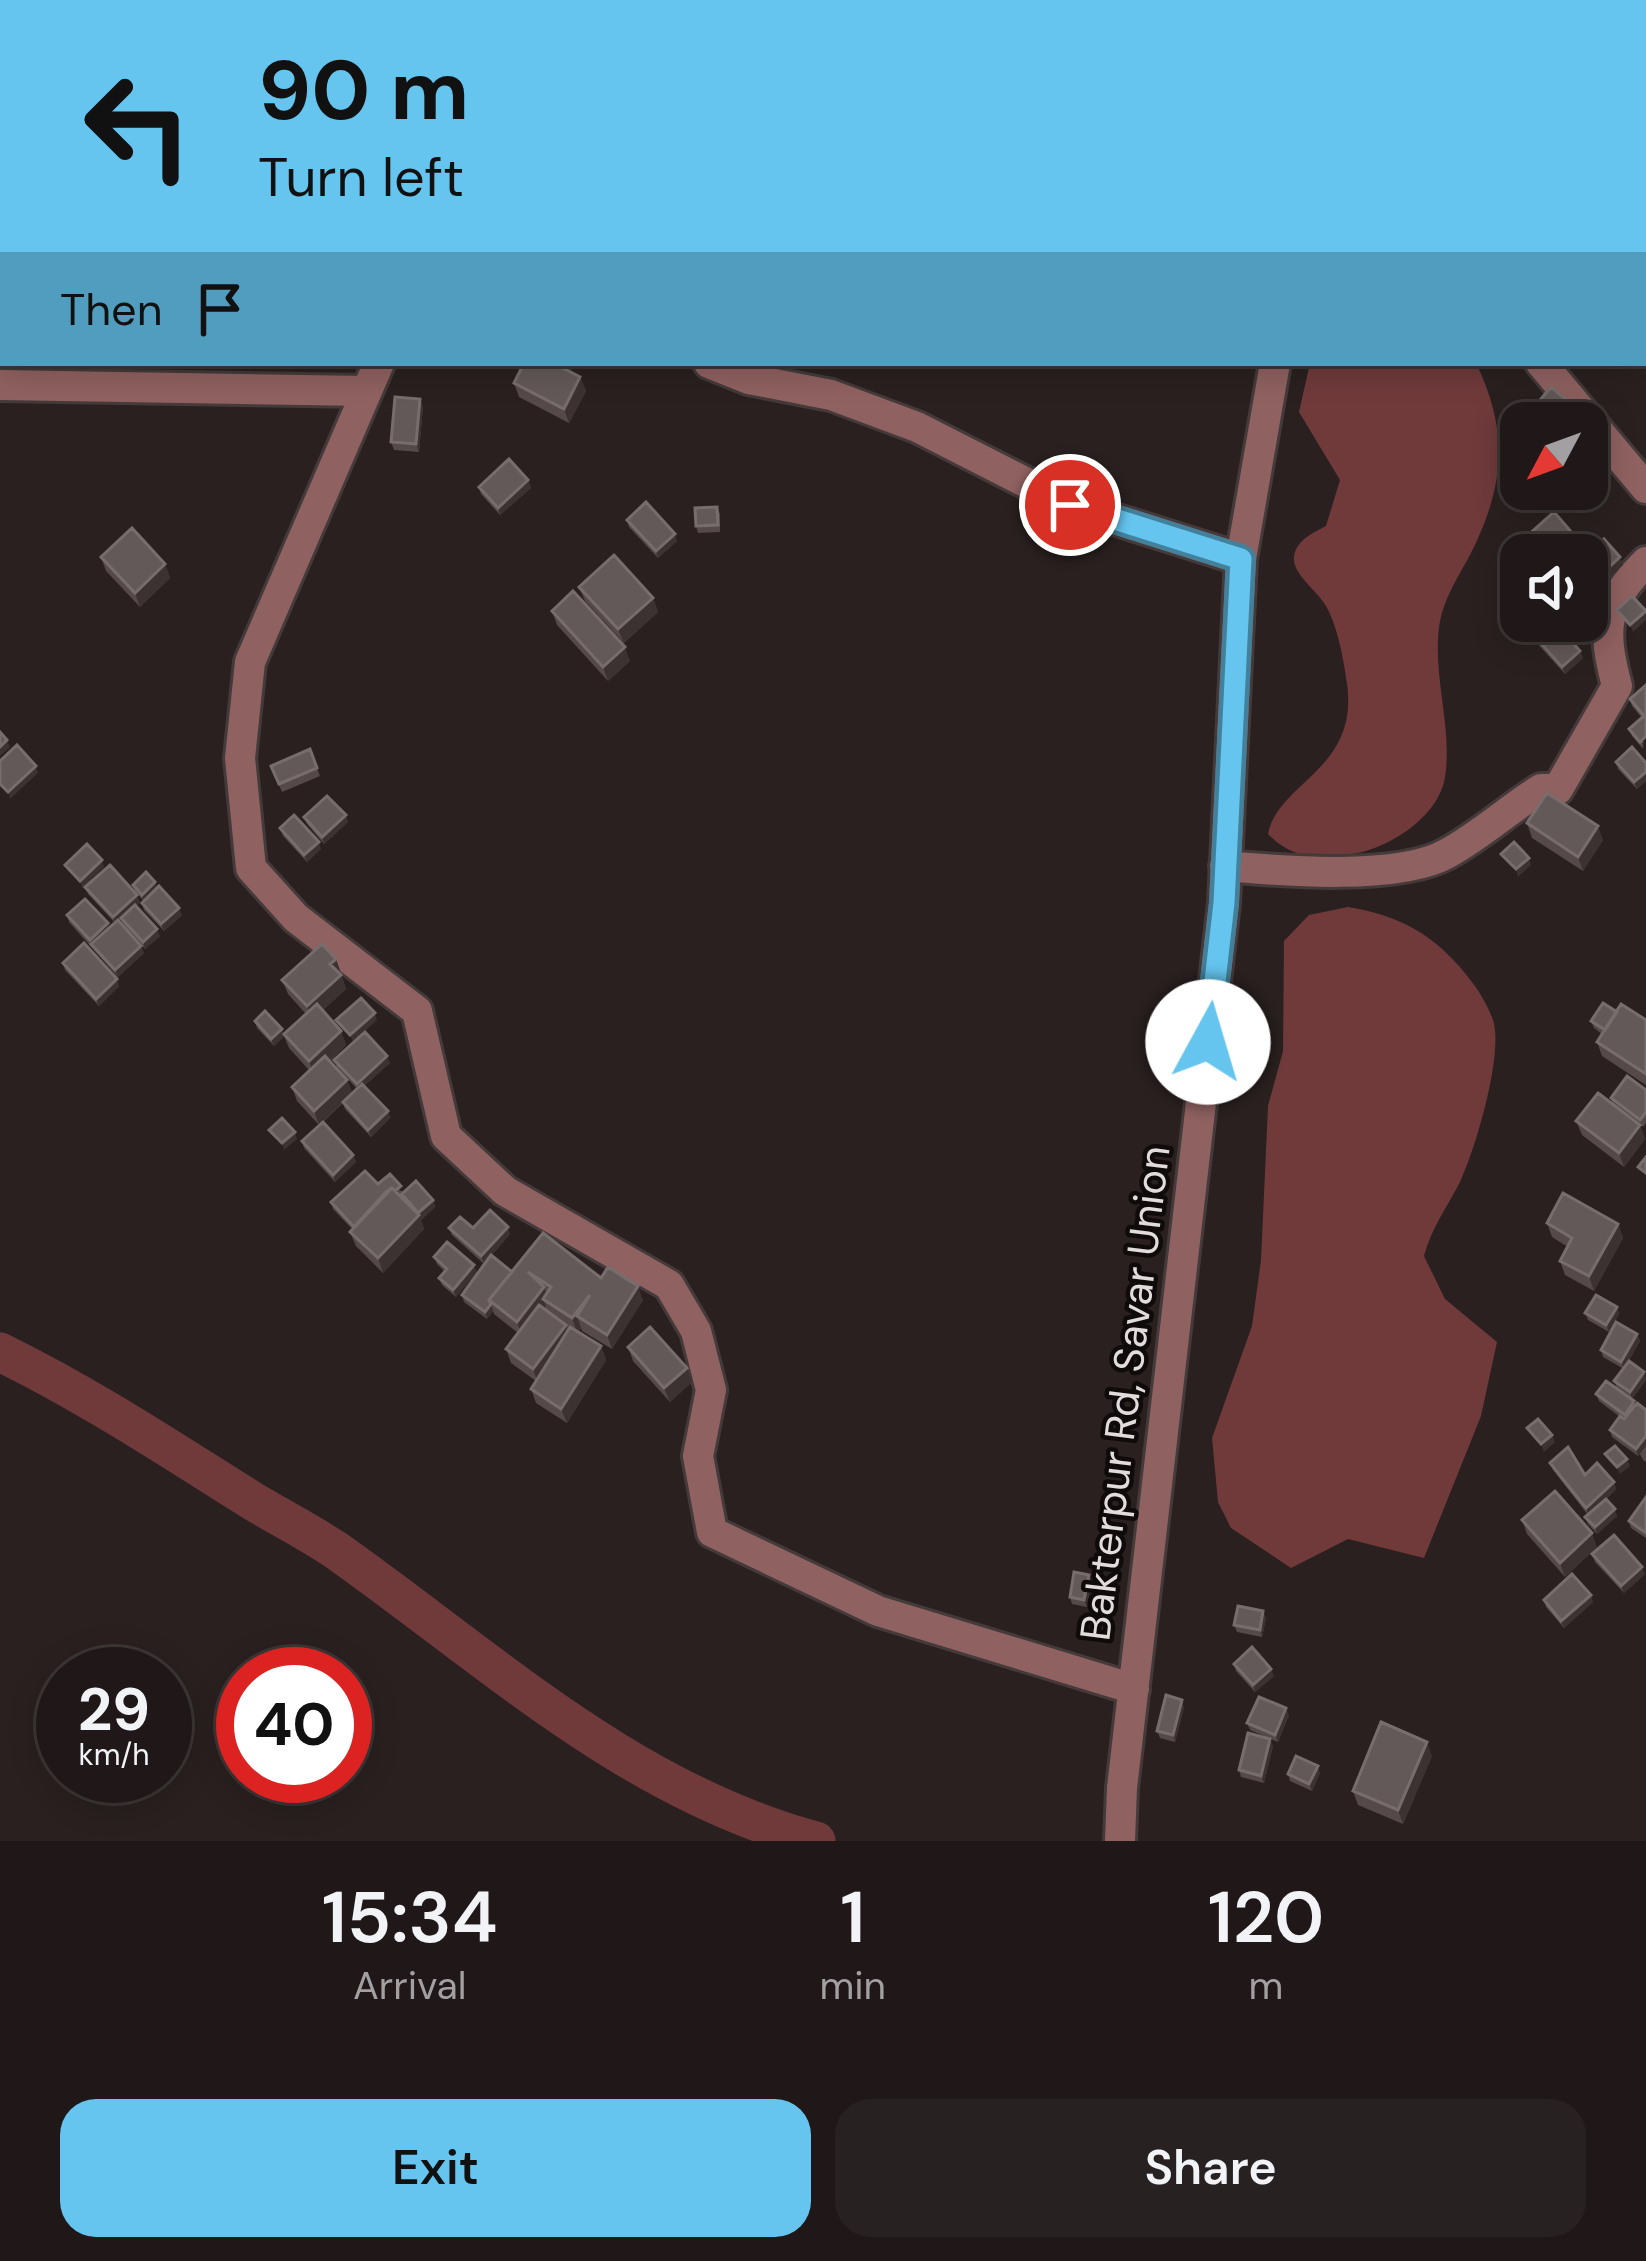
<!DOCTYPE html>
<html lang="en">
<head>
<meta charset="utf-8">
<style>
  :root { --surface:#201818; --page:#282121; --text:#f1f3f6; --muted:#a2a0a2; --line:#3d3737; --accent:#65c5ef }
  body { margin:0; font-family:"DM Sans",sans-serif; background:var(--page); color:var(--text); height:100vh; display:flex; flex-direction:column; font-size:45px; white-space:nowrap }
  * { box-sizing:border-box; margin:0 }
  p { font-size:39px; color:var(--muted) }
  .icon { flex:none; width:66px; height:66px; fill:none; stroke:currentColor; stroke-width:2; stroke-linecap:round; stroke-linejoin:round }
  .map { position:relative; height:1841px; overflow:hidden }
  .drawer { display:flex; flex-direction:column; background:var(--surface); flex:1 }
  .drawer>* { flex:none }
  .top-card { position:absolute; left:0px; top:0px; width:1647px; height:366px; box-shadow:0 6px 30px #0003,0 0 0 3px var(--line); background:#65c5ef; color:#111; overflow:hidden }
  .needle { width:78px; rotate:229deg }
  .fabs { position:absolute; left:1500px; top:402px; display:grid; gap:24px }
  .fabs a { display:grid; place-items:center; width:108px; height:108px; border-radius:24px; background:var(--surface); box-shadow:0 6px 30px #0003,0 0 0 3px var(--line); font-size:60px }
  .speed { position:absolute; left:36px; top:1647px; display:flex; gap:24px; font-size:60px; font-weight:700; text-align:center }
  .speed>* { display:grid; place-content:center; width:156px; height:156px; border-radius:50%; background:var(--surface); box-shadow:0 6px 30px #0003,0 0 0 3px var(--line); line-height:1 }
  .speed small { font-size:30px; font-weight:400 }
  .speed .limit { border:18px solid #d22; background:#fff; color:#111 }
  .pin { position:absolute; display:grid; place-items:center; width:102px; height:102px; color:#fff; margin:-51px; border:6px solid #fff; border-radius:50%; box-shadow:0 3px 12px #0007 }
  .me { position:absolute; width:132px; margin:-66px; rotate:6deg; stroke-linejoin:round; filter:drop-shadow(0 0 9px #0008) }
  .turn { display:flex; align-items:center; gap:42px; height:252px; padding:0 60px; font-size:54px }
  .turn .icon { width:156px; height:156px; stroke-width:2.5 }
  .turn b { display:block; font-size:84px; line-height:102px }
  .then { display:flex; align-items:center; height:114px; padding:0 60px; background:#0003; gap:24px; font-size:45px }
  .eta { display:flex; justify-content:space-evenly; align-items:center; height:204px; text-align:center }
  .eta b { font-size:72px; font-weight:600; line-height:84px }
  .button { display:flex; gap:24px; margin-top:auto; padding:24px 60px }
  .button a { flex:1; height:138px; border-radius:36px; background:var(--accent); color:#111; font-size:48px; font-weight:600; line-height:138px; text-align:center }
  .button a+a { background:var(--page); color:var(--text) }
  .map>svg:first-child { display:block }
  .water { fill:#703a3b }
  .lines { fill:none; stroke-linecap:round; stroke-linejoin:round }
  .canal { stroke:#703a3b; stroke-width:39 }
  .minor-casing { stroke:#443a3a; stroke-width:36 }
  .minor { stroke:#906161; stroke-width:30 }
  .wall { fill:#554949 }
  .shaded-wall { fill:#3d3232 }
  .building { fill:#645959; stroke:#786d6d; stroke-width:3 }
  .route-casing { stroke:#42809b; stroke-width:30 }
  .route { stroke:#65c5ef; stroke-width:21 }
  .labels { text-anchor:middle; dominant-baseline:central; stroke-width:9; stroke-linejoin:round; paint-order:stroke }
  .street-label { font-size:42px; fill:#e3dcdc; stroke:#100b0b }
</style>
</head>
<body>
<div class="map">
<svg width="1646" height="1841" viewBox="0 0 1646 1841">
  <rect width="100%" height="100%" fill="#2a2020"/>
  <path class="water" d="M1310,363H1476C1510,433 1504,488 1470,555C1459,575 1444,599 1440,621C1431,673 1453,726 1445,777C1439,817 1388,849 1352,854C1318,859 1292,859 1268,834C1278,782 1359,770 1347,684C1344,661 1337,622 1324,603C1316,590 1292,573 1294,557C1296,540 1313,533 1326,526L1340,480L1299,412Z
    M1348,907C1395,915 1427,930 1459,966C1473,982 1486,1000 1493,1020C1504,1054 1475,1150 1460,1182C1446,1209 1432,1227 1424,1256L1445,1299L1497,1342L1481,1416L1424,1558L1348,1539L1291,1568L1231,1528L1218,1502L1212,1438L1252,1326L1261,1260L1268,1106L1283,1051L1284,941L1309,915Z"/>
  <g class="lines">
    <path class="canal" d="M0,1352C88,1395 168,1448 251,1500C279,1517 309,1532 337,1551C491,1660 630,1791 816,1841"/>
    <defs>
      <path id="minor" d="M563,0V3
        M1202,3L1203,0
        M1344,3L1345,0
        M1644,287L1646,286
        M379,363L250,662L240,758L251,868L296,918L417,1011L446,1136L505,1191L669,1285L696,1331L711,1390L698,1456L712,1532L878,1611L1134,1689
        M709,363L749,379L831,395L917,427L1070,505L1241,559
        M1541,363L1646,488
        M0,385L367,391
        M1225,866C1281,871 1400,881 1448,853C1481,835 1509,809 1541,789H1558L1617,686C1602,629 1603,605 1646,562
        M1120,1841L1122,1788L1224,903L1241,559L1275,363"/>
    </defs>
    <use href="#minor" class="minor-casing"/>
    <use href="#minor" class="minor"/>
  </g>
  <path class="wall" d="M524,363H575L570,372L580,377L586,391L569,423L519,397L514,383Z
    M1551,387L1602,430L1607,444L1587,468V423H1521V463L1511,454L1506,440Z
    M423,406L419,452L394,450L391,442Z
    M528,480L531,488L500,515L481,494L479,487Z
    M717,507L720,514V532L698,533L696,526Z
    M627,520L677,541L658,558L629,527Z
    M101,557L165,564L170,578L140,607L106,571Z
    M579,587L653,598L658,612L624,643L585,601Z
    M552,611L630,661L608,681L557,625Z
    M1531,632L1580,651L1583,658L1565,674L1533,639Z
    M1646,685L1643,749L1632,736L1629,729L1642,718L1632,706L1630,699Z
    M310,749L320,776L282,792L271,766Z
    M1616,762L1646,763V781L1637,789L1618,769Z
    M304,817L348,822L324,844L307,824Z
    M1527,823L1603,840L1583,871L1532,838Z
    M280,828L321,849L307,862L283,836Z
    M155,882L157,888L182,915L164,931L144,910L142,903L144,901L135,892L133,885Z
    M85,887L140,902L136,906L160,936L145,949L124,925L121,919L119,921L144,953L118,977L69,922L67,915L108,923L110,928L115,923L88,894Z
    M336,959L346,989L323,1010L341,1031L346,1045L330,1061L347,1080L352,1093L357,1089L337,1067L334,1060L390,1063L364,1086L388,1111L390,1118L371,1137L345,1109L343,1103L323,1122L353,1155L356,1162L335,1182L304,1148L302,1141L319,1125L297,1101L292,1087L309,1070L289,1048L284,1036L274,1046L257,1028L255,1021L282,1029L284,1034L306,1014L288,994L282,980Z
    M63,963L119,986L99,1006L65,970Z
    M1617,1012L1646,1020V1085L1602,1056L1597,1042L1602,1034L1594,1028L1591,1021Z
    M1646,1090V1123L1643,1127L1613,1105L1611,1098Z
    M1576,1121L1640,1125L1645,1139L1624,1167L1582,1135Z
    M378,1184L433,1200L435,1207L421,1220L424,1229L383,1273L356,1246L350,1232L353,1230L333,1209L331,1202Z
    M1547,1223L1618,1224L1623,1238L1594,1291L1565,1275L1560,1261L1568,1247L1552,1237Z
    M449,1228H473L510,1234L491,1256L512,1272L601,1278L643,1300L612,1349L582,1331L581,1328L578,1332L601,1346L606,1360L567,1423L536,1403L531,1389L536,1381L511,1363L506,1349L518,1333L494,1314L493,1311L487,1319L464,1302L462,1295L484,1264L452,1235Z
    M434,1257L477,1272L456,1297L442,1285L439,1278L445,1272L437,1264Z
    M1617,1307L1619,1314L1609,1332L1588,1320L1585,1313Z
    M1637,1334L1640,1341L1624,1369L1603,1357L1601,1350Z
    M628,1347L687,1368L692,1382L670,1402L633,1361Z
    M1644,1372L1646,1380L1632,1399L1617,1388L1614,1381Z
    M1596,1394L1634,1401L1635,1405L1646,1410V1462L1643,1460L1640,1454L1638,1456L1612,1437L1610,1430L1620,1417L1599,1401Z
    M1550,1463L1614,1482L1616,1489L1606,1499L1617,1516L1597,1534L1588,1524L1585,1517L1588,1515L1553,1470Z
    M1646,1497V1538L1631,1528L1629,1521Z
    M1522,1520L1597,1547L1565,1577L1527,1534Z
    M1592,1554L1645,1574L1624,1593L1595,1562Z
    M1089,1575L1091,1582L1087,1607L1072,1604L1070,1597Z
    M1544,1600L1593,1602L1564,1628L1546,1607Z
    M1266,1618L1262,1637L1237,1632L1234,1625Z
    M1234,1664L1274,1676L1255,1692L1236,1671Z
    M1184,1707L1175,1742L1160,1738L1157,1731Z
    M1289,1715L1278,1742L1250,1730L1247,1723Z
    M1273,1746L1264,1783L1241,1777L1239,1770Z
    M1432,1756L1403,1824L1358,1805L1353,1791Z
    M1320,1773L1312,1791L1290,1781L1288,1774Z"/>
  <path class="shaded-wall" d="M563,363H575L566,381L561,367Z
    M580,377L586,391L569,423L564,409Z
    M420,399L423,406L419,452L416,444Z
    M1602,430L1607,444L1587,468V448Z
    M528,480L531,488L500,515L498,508Z
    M675,534L677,541L658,558L656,551Z
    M1581,543L1586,555H1567Z
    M1620,557L1623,565L1593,592L1590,585Z
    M165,564L170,578L140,607L135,593Z
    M653,598L658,612L624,643L618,629Z
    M1646,611V620L1633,632L1630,625Z
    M625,647L630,661L608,681L603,667Z
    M1580,651L1583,658L1565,674L1562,667Z
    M7,740L10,747L0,756V747Z
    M36,766L38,773L10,799L8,792Z
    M1646,772V781L1637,789L1634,782Z
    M346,815L348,822L324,844L322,837Z
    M1598,826L1603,840L1583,871L1578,857Z
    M319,842L321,849L307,862L304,855Z
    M1529,858L1531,865L1518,877L1516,869Z
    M102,860L104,867L82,888L80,881Z
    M155,882L158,889L144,902L142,895Z
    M137,895L140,902L115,924L113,917Z
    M179,908L182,915L164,931L161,924Z
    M108,923L110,930L92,947L90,940Z
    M157,929L160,936L145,949L143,942Z
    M141,946L144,953L118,977L115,970Z
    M336,959L341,973L335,978L330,964Z
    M341,975L346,989L312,1020L307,1006Z
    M117,979L119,986L99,1006L96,999Z
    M375,1013L377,1020L353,1042L350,1035Z
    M282,1029L285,1036L274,1046L271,1039Z
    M341,1031L346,1045L314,1075L309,1061Z
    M387,1056L390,1063L359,1091L357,1084Z
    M347,1080L352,1094L319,1125L314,1111Z
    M388,1111L390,1118L371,1137L368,1130Z
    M1640,1125L1645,1139L1624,1167L1619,1153Z
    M295,1132L297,1139L284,1150L282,1143Z
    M353,1155L356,1162L335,1182L333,1175Z
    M433,1200L435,1207L421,1220L424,1229L383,1273L378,1258L418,1213Z
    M1618,1224L1623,1238L1594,1291L1589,1276Z
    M508,1227L510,1234L484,1264L481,1256Z
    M474,1265L477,1272L456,1297L453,1290Z
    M638,1286L643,1300L612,1349L607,1335Z
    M544,1287L549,1301L543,1299L546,1306L522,1336L517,1322Z
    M590,1295L577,1316L581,1328L577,1332L572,1318Z
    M491,1304L493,1311L487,1319L485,1312Z
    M1617,1307L1619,1314L1609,1332L1606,1325Z
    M566,1325L571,1339L538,1383L533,1369Z
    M1637,1334L1640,1341L1624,1369L1621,1362Z
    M601,1346L606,1360L567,1423L561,1409Z
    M687,1368L692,1382L670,1402L664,1388Z
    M1644,1372L1646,1380L1632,1399L1630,1392Z
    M1552,1435L1555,1442L1544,1452L1541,1444Z
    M1646,1436V1446L1638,1456L1636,1449Z
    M1627,1459L1630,1466L1620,1474L1617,1467Z
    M1614,1482L1616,1489L1588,1515L1586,1508Z
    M1615,1509L1617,1516L1597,1534L1595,1527Z
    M1592,1533L1597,1547L1565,1577L1560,1563Z
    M1642,1567L1645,1574L1624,1593L1621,1586Z
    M1089,1575L1091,1582L1087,1607L1084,1600Z
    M1591,1595L1593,1602L1564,1628L1561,1621Z
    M1263,1611L1266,1618L1262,1637L1260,1630Z
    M1271,1669L1274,1676L1255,1692L1253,1685Z
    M1182,1700L1184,1707L1175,1742L1173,1735Z
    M1286,1708L1289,1715L1278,1742L1275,1735Z
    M1270,1739L1273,1746L1264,1783L1261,1776Z
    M1427,1742L1432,1756L1403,1824L1398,1810Z
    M1318,1766L1320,1773L1312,1791L1309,1784Z"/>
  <path class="building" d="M524,363H563L561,367L580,377L564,409L514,383Z
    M1551,387L1602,430L1587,448V423H1521V453L1506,440Z
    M395,397L420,399L416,444L391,442Z
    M509,459L528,480L498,508L479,487Z
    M646,502L675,534L656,551L627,520Z
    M717,507L718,525L696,526L695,508Z
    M1554,512L1581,543L1567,555H1523L1516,546Z
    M132,528L165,564L135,593L101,557Z
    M1604,539L1620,557L1590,585L1587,582V555Z
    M614,555L653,598L618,629L579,587Z
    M573,591L625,647L603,667L552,611Z
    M1632,596L1646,611L1630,625L1617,610Z
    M1543,621H1553L1580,651L1562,667L1531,632Z
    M1646,685V736L1640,742L1629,729L1644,716L1630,699Z
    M0,732L7,740L0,747Z
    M17,745L36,766L8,792L0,784V761Z
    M1632,747L1646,763V772L1634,782L1616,762Z
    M310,749L317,768L279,784L271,766Z
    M1547,793L1598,826L1578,857L1527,823Z
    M327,796L346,815L322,837L304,817Z
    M294,815L319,842L304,855L280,828Z
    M1514,842L1529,858L1516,869L1501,854Z
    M87,844L102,860L80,881L65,865Z
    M110,865L137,895L113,917L85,887Z
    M146,872L155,882L142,895L133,885Z
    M159,886L179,908L161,924L142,903Z
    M85,899L108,923L90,940L67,915Z
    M135,905L157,929L143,942L121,918Z
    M118,920L141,946L115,970L91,944Z
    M84,943L117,979L96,999L63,963Z
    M322,944L336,959L330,964L341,975L307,1006L282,980Z
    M361,998L375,1013L350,1035L336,1020Z
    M1603,1003L1617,1012L1605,1030L1591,1021Z
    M317,1004L341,1031L309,1061L284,1034Z
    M1621,1004L1646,1020V1074L1597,1042Z
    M265,1011L282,1029L271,1039L255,1021Z
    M365,1032L387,1056L357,1084L334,1060Z
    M325,1056L347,1080L314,1111L292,1087Z
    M1627,1076L1646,1090V1112L1640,1120L1611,1098Z
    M362,1084L388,1111L368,1130L343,1102Z
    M1598,1093L1640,1125L1619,1153L1576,1121Z
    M282,1118L295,1132L282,1143L269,1130Z
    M323,1122L353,1155L333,1175L302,1141Z
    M1646,1157V1173L1638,1167Z
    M365,1171L378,1184L390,1174L401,1186L395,1191L392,1188L386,1192L354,1227L331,1202Z
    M416,1181L433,1200L418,1213L402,1194Z
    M392,1188L419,1215L378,1258L350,1232Z
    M1563,1193L1618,1224L1589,1276L1560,1261L1572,1238L1547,1223Z
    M490,1210L508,1227L481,1256L449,1228L460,1217L473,1228Z
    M543,1233L601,1278L608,1267L638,1286L607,1335L577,1316L590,1295L572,1318L543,1299L551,1287L528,1272L544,1287L517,1322L489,1300Z
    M447,1242L474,1265L453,1290L439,1278L447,1269L434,1257Z
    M491,1255L512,1272L489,1300L491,1304L485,1312L462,1295Z
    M1596,1295L1617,1307L1606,1325L1585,1313Z
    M539,1305L566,1325L533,1369L506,1349Z
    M1616,1322L1637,1334L1621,1362L1601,1350Z
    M570,1327L601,1346L561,1409L531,1389Z
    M650,1327L687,1368L664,1388L628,1347Z
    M1629,1361L1644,1372L1630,1392L1614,1381Z
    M1606,1381L1634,1401L1625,1415L1596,1394Z
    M1637,1403L1646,1410V1436L1636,1449L1610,1430L1620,1416L1624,1419Z
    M1538,1419L1552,1435L1541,1444L1527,1428Z
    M1615,1446L1627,1459L1617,1467L1605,1454Z
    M1568,1447L1585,1475L1597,1463L1614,1482L1586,1508L1550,1463Z
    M1555,1491L1592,1533L1560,1563L1522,1520Z
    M1646,1497V1533L1629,1521Z
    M1606,1499L1615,1509L1595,1527L1585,1517Z
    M1614,1535L1642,1567L1621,1586L1592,1554Z
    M1074,1572L1089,1575L1084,1600L1070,1597Z
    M1572,1574L1591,1595L1561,1621L1544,1600Z
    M1238,1606L1263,1611L1260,1630L1234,1625Z
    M1252,1647L1271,1669L1253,1685L1234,1664Z
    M1166,1695L1182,1700L1173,1735L1157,1731Z
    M1259,1697L1286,1708L1275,1735L1247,1723Z
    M1381,1722L1427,1742L1398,1810L1353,1791Z
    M1248,1733L1270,1739L1261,1776L1239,1770Z
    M1296,1756L1318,1766L1309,1784L1288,1774Z"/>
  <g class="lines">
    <defs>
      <path id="route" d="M1070,505L1241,559L1224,903L1208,1042"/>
    </defs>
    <use href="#route" class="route-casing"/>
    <use href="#route" class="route"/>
  </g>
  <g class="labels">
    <g class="street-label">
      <text transform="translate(1125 1393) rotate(-83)">Bakterpur Rd, Savar Union</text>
    </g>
  </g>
</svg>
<div class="fabs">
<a><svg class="needle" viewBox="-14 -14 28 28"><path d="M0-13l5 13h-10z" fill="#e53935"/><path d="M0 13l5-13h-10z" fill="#a2a0a2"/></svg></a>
<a><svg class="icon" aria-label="sound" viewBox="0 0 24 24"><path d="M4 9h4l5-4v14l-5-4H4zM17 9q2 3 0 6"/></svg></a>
</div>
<div class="speed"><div>29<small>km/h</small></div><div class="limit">40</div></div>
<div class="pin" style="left:1070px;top:505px;background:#d93025"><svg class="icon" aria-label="arrive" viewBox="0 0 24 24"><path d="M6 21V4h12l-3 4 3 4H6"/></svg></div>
<svg class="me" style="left:1208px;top:1042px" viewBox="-20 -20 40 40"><circle r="19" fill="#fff"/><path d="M0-13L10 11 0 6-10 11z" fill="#65c5ef"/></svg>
<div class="top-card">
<div class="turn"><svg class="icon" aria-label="left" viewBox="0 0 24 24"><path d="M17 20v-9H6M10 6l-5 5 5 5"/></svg><div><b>90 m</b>Turn left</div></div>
<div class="then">Then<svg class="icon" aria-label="arrive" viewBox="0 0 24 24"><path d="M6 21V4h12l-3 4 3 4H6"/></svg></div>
</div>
</div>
<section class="drawer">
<div class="eta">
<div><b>15:34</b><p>Arrival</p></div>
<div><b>1</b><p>min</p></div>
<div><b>120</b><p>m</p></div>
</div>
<div class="button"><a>Exit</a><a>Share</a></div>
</section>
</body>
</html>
